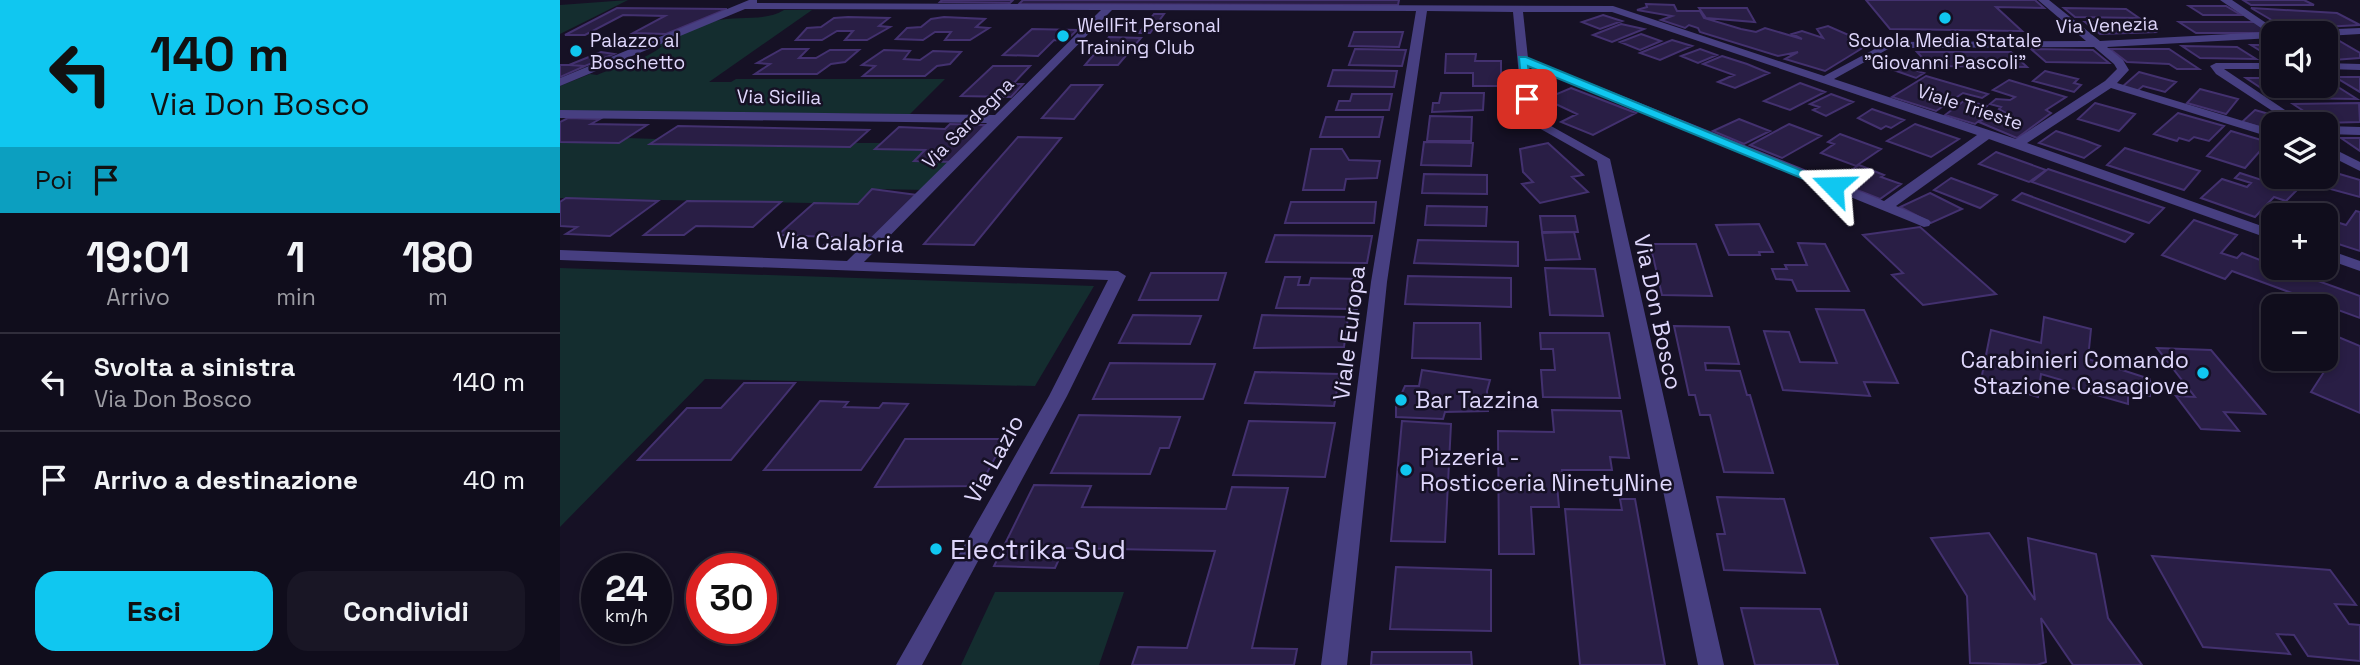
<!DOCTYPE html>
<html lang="it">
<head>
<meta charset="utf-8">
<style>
  :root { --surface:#100d1c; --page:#191625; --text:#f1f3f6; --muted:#9c9ca3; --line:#302d3b; --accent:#10c7f0 }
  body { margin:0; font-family:"Space Grotesk",sans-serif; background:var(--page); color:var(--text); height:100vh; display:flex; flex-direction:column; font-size:26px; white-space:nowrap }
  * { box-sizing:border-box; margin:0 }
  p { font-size:23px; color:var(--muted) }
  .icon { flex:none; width:38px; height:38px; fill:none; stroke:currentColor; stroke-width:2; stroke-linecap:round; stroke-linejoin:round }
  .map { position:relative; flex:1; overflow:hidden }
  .side { display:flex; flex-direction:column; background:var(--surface); width:560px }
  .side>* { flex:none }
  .hud { background:#10c7f0; color:#111; overflow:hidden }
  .tools { position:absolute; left:1701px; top:21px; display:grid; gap:14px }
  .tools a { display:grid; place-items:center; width:77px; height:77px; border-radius:14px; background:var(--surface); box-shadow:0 4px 10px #0003,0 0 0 2px var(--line); font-size:35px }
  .speed { position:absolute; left:21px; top:553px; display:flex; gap:14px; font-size:35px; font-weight:700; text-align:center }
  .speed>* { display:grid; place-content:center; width:91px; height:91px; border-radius:50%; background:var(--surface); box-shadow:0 4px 10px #0003,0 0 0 2px var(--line); line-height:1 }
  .speed small { font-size:18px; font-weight:400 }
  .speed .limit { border:10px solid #d22; background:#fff; color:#111 }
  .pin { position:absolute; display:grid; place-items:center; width:60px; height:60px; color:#fff; margin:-30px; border-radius:14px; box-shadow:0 4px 10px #0006 }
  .me { position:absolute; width:77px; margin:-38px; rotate:292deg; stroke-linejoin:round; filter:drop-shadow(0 0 5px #0008) }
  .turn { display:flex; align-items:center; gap:24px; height:147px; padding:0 35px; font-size:32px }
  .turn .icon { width:91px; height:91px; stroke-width:2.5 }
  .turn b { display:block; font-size:49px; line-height:60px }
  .then { display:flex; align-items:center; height:66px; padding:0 35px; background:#0003; gap:14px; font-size:26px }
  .eta { display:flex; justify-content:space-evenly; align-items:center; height:119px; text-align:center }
  .eta b { font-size:42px; font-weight:800; line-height:49px }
  .action { display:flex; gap:14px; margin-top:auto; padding:14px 35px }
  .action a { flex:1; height:80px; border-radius:21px; background:var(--accent); color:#111; font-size:28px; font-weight:800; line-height:80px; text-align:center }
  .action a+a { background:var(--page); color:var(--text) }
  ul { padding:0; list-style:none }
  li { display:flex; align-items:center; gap:21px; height:98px; padding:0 35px; border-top:2px solid var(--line) }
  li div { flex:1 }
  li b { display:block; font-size:26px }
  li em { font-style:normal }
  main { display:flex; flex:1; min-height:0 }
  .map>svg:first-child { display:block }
  .green { fill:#142d2f }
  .building { fill:#291e45; stroke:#43316f; stroke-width:2 }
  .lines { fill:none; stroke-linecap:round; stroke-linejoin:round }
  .minor { fill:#473f81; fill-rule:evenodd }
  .route { fill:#10c7f0; stroke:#0a819c; stroke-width:2 }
  .poi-dot { fill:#10c7f0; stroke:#161125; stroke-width:2.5 }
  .labels { text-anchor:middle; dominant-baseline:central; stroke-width:5; stroke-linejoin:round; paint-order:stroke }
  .far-poi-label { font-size:19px; fill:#dfd7fc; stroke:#161125; text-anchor:start }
  .far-street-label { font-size:19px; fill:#dfd7fc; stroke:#161125 }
  .street-label { font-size:23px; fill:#dfd7fc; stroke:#161125 }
  .poi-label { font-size:23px; fill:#dfd7fc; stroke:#161125; text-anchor:start }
  .near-poi-label { font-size:28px; fill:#dfd7fc; stroke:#161125; text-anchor:start }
</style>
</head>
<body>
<main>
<section class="side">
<div class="hud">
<div class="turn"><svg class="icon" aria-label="left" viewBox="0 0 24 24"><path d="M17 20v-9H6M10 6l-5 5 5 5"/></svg><div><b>140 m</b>Via Don Bosco</div></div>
<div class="then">Poi<svg class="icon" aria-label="arrive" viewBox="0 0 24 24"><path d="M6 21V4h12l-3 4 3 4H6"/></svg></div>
</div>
<div class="eta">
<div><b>19:01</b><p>Arrivo</p></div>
<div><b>1</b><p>min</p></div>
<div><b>180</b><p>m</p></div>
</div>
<ul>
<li><svg class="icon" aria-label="left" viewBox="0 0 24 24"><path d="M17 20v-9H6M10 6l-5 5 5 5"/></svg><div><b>Svolta a sinistra</b><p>Via Don Bosco</p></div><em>140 m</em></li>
<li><svg class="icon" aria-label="arrive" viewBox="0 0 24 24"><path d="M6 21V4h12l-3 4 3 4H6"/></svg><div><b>Arrivo a destinazione</b></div><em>40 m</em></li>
</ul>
<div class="action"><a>Esci</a><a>Condividi</a></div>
</section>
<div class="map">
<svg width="1800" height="665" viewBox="0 0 1800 665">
  <rect width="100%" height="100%" fill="#161125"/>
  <path class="green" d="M68,0L0,34V5Z
    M224,10H252L149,82H171L176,79H385L350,114L0,111V86L30,74L37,75C55,67 88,59 102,46L99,45C117,37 136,27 155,21C177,15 205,22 224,10Z
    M67,138L97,139L92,143L289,147L295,143H322L316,149L365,150L355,161L394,162L368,190L313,189L298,204L0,198V142L59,143Z
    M0,268L534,286L475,386L145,379L0,527Z
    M435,592H564L539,665H401Z"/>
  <path class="building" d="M382,0H453L450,3L380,2Z
    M463,0H839L838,5L459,4Z
    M1306,0H1475L1484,8L1436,7L1462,31L1330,29Z
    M1683,0H1744L1754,5H1691Z
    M1086,4L1114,5L1117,11H1140L1144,18L1181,29L1196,32L1205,28L1242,39L1232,34L1242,31L1263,38L1257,29L1268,26L1309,44L1265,71L1225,59L1238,52L1218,56L1140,32L1138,28L1129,25L1125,28L1101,20L1112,16L1077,10L1087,7Z
    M1629,6H1666L1681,15H1643Z
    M57,8L167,9L106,34L73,33L105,16L63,15L25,35H5Z
    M1139,8H1187L1195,22L1146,18Z
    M1504,8L1566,9L1579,18L1515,17Z
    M1691,8L1777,13L1800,25L1727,29Z
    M594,14H604L590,33H579Z
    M1043,15L1062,21L1040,29L1022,22Z
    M288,17L329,18L319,26L330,27L307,40H285L293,31H277L262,40H236L247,28L261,27L274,18Z
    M384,17L425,19L416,27L429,28L410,40H385L391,32H375L363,40L336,39L347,28L361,27L371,19Z
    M1525,22L1582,23L1595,32L1540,34Z
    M1619,22H1697L1713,33H1636Z
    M1061,24L1084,29L1052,42L1033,35Z
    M472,29L517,30L506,41L494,40L478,56L443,55Z
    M794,32H843L839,47L789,46Z
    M1081,34L1101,41L1080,50L1060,42Z
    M549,37L581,38L558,65H525Z
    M1766,39H1776L1800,53V58L1773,60L1766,56Z
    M1112,40L1132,46L1100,60L1080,53Z
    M1691,45H1713V58H1712Z
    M1622,46L1677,47L1696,59L1640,58Z
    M222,49H248L239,58H256L270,50H299L285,62L271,64L257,74H195L210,64L197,63Z
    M795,49L846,50L842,66L789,65Z
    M1140,49L1157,55L1138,63L1121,56Z
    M1471,49L1533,50L1549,63L1486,62Z
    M1550,49H1609L1639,69H1617L1609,64L1567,62Z
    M324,50L350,51L344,59L360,60L373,51L401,52L390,64L377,66L365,76H303L315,66L302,65Z
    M41,52L54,54L25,66L9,65Z
    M1357,52H1451L1467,67L1370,66Z
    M886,54H916L915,61H941V86H913V73H885Z
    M1162,56L1187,64L1209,73L1175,88L1158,82L1174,75L1143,64Z
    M1330,62L1364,73L1356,78L1322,66Z
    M0,65H9L25,66L0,77Z
    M433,66H470L453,84H463L451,97L401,96Z
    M773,70L837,71L834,87L768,86Z
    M1485,71L1518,79L1514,83L1521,85L1514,92L1473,81Z
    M1579,72L1616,82L1605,92L1583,86L1577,91L1562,87Z
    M1366,76L1428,94L1422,98L1403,93L1376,111L1332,97Z
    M1775,77H1800V92Z
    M1686,78H1713V86H1766V82H1770L1797,99L1716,98Z
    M1449,80L1506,97L1486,110L1491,113L1457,138L1419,122L1429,116L1444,121L1453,117L1439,109L1441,107L1430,104L1436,99L1450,100L1455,97L1433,90Z
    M1240,83L1265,92L1230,110L1204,101Z
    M511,85H542L514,119L482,118Z
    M1011,88L1076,113L1033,135L1001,122L1017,114L985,99Z
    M1640,89L1678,99L1666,114L1627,103Z
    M881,93H924L923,110L872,112L873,103H879Z
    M792,94H832L829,110H776L779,101H790Z
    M1271,94L1293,102L1266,116L1253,110L1259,107L1250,104Z
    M1405,100L1427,106L1423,110L1430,112L1415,124L1385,115Z
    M1535,103L1575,114L1559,131L1518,119Z
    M1799,103L1800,122L1762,123L1733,104Z
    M1312,109L1344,120L1331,128L1326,126L1321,129L1298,118Z
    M1695,110L1716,116L1711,121L1723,124H1713V131L1682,122Z
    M1618,113L1664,126L1649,141L1634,137L1629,141L1619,138L1617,141L1594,134Z
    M870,116L912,117L911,141H867Z
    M766,117H823L819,137H760Z
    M8,118L40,119L31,124L87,125L59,143L0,142V122Z
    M1179,119L1210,131L1184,144L1153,131Z
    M390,124L425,125L394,162L354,161L365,150L315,149L339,127L385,129Z
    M1229,124L1261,136L1222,158L1190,145Z
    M1355,124L1399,139L1371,157L1327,141Z
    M118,126L309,130L290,147L90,144Z
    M1496,131L1524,140L1540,146L1524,158L1479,143Z
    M1671,131L1708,142L1685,168L1647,156Z
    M1280,134L1321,149L1296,166L1261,153L1274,144L1268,142Z
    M458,137L501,138L414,245L364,244Z
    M1781,138H1800V151Z
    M864,142L913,143L911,166L861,165Z
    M988,143L1023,175L1012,177L1028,192L980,203L962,184L973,182L963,172L960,149Z
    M1565,148L1640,171L1624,190L1547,165Z
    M751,149H782L789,160L820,161L817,178L786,179L784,190H743Z
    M1436,152L1486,170L1469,182L1419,164Z
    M1299,165L1324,175L1321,177L1341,184L1320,199L1274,181Z
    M1488,169L1604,208L1589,223L1472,182Z
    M1766,170L1800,180V197L1726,177H1766Z
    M1680,173L1736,191L1726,201L1714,197L1695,217L1641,198L1662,179L1687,187L1691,183L1675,178Z
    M864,174L927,175V194L862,193Z
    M1391,178L1437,195L1420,208L1374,190Z
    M312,189L357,195L306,248L262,247L272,237L218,235L254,203L298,204Z
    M1370,193L1402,209L1371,223L1340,207Z
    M1462,193L1573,234L1565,242L1453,200Z
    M6,198L98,201L50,236L6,234L17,227L0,226V202Z
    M127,201L221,202L193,227L136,226L124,235H84Z
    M731,202H816L814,223H725Z
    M867,206L927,207L926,226L865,225Z
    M1796,211L1800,212V251L1766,240V226L1770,220L1786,225Z
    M980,216H1015L1018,232H982Z
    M1634,220L1677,235L1661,253L1677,258L1682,253L1713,265V268H1722L1800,296V318L1672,271L1665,279L1602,255Z
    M1199,224L1213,252H1199L1200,255H1169L1156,225Z
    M1360,227L1436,294L1363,305L1332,275L1343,273L1303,235Z
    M1014,232L1020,259L986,260L982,233Z
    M715,235L812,236L807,263L706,262Z
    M858,240L958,242V266L854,263Z
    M1238,243L1265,244L1289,291H1237L1232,280L1216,279L1212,269H1227L1225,265H1247Z
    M1090,244H1136L1152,296L1102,295Z
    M985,268L1035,269L1043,316L990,315Z
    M591,273H666L658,300H579Z
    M848,276L951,278V307L845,304Z
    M725,277H740L738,285H749L751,278L802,279L797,309L716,308Z
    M1256,309L1304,310L1338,383L1304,382L1310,396L1223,390L1204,331L1229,332L1240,362L1277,363Z
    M573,315L641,316L630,344L559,343Z
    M702,315L788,317L784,347L694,348Z
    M1484,317L1531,329L1528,359L1590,379V396L1568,390V404L1505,386V381L1481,374L1478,397L1421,380L1431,330L1481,343Z
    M854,323H920L921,359L852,358Z
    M1114,326L1169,327L1179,364L1145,363L1146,370L1180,371L1187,395H1190L1213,473L1164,472L1150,415H1140L1135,395H1129Z
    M980,333H1049L1060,398L983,397L981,370H995L993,349H981Z
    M1771,334L1800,346V413L1751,392L1773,358L1766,355V342Z
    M1597,348L1651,350L1705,414L1664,412L1679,431L1641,429L1616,396L1635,397Z
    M550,363L655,364L643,399H533Z
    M862,370L930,380L927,391L928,411L885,412L883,419L836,417V406L845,386H859Z
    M695,372L780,374L774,406L685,403Z
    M184,383H235L171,460H78L127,408H161Z
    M260,401L288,402L284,407L319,408L323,403L348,404L301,470H204Z
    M992,410L1061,411L1069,458L1050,457L1052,470H1002L1004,485H997L999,507H971L974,554H939L938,431L994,432Z
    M519,415L620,417L609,448H600L590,474L491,473Z
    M689,421L775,423L765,477L673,475Z
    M842,421L891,424L885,542L831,541Z
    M345,439H445L420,486L315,487Z
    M474,485L531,486L522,507L666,509L672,487L728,488L692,648L737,649L734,665H572L578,647L627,648L655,551L504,548L495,568L434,566Z
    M1157,497L1224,499L1245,573L1164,570L1157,534H1165Z
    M1060,499H1075L1105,665H1020L1005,509L1062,510Z
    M1429,533L1475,600L1468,538L1536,554L1548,618L1582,665H1513L1481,618L1486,662L1477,665L1410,663L1407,596L1371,538Z
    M1592,556L1770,570L1796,605L1775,604L1789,624L1800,625V661L1748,656L1734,635L1717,634L1730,654L1643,647Z
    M836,567L931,570V631L830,629Z
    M1181,608L1260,609L1278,665H1195Z
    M812,652H911L912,665H811Z"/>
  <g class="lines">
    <path class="minor" d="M189,0H197V3L1053,6L1264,76L1328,42L1526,41L1478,0H1489L1540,41L1707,32L1660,0H1672L1721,33H1713V38L1547,47L1563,60L1569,70L1557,83L1713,130V138L1551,88L1467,143L1713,230V240L1429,139L1336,206L1369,220L1371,223L1369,226L1364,227L969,66L975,117L1050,159L1164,665H1138L1037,161L963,119L953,12L867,11L827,282L787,665H761L811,282L856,11L552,10L304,262L558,271L566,276L507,396L362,665H336L489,396L548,280L0,260V250L287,261L427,123L0,118V110L435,115L541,10L185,9L0,86V78ZM963,12H1052L1417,135L1324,201L968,58ZM1534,47L1554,64L1557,69L1545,81L1456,139L1274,79L1330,48Z
      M1800,28V34L1766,36V33H1748L1753,30Z
      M1656,63H1713V69H1664L1746,124H1732L1656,74L1650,66Z
      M1766,63L1800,64V70L1766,69Z
      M1766,126L1800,127V135L1766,134Z
      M1766,145L1800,162V171L1766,154Z
      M1766,249L1800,261V271L1766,259Z"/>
  </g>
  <path class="route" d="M959,57H966L1279,186L1278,189H1268L968,66L972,99L963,102Z"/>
  <g class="poi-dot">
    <circle cx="1385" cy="18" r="7"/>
    <circle cx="503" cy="36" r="7"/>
    <circle cx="16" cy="51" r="7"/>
    <circle cx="1643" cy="373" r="7"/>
    <circle cx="841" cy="400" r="7"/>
    <circle cx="846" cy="470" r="7"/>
    <circle cx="376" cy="549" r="7"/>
  </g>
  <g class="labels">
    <g class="far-poi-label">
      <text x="517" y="25">WellFit Personal<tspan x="517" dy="22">Training Club</tspan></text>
      <text x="30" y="40">Palazzo al<tspan x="30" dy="22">Boschetto</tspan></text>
      <text x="1385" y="40" text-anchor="middle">Scuola Media Statale<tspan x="1385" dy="22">"Giovanni Pascoli"</tspan></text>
    </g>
    <g class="far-street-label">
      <text transform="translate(1547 25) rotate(-2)">Via Venezia</text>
      <text transform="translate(219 97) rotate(1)">Via Sicilia</text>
      <text transform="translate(1410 107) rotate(18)">Viale Trieste</text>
      <text transform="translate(408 123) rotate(-45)">Via Sardegna</text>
    </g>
    <g class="street-label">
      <text transform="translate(280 242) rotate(2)">Via Calabria</text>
      <text transform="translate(1098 312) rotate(78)">Via Don Bosco</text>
      <text transform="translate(789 333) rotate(-83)">Viale Europa</text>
      <text transform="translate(434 459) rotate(-61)">Via Lazio</text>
    </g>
    <g class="poi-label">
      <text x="1629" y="360" text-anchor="end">Carabinieri Comando<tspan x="1629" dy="26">Stazione Casagiove</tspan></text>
      <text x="855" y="400">Bar Tazzina</text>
      <text x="860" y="457">Pizzeria -<tspan x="860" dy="26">Rosticceria NinetyNine</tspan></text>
    </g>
    <g class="near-poi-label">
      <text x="390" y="549">Electrika Sud</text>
    </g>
  </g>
</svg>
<div class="tools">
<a><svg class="icon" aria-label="sound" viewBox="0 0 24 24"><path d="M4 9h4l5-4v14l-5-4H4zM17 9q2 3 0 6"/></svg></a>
<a><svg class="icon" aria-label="layers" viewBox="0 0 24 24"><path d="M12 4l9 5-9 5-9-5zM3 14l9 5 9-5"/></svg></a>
<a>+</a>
<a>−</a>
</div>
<div class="speed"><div>24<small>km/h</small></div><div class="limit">30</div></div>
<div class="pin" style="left:967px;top:99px;background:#d93025"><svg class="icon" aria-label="arrive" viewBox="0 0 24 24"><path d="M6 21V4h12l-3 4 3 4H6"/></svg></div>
<svg class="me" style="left:1273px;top:186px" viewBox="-20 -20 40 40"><path d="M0-17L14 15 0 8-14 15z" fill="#10c7f0" stroke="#fff" stroke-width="4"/></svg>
</div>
</main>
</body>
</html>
